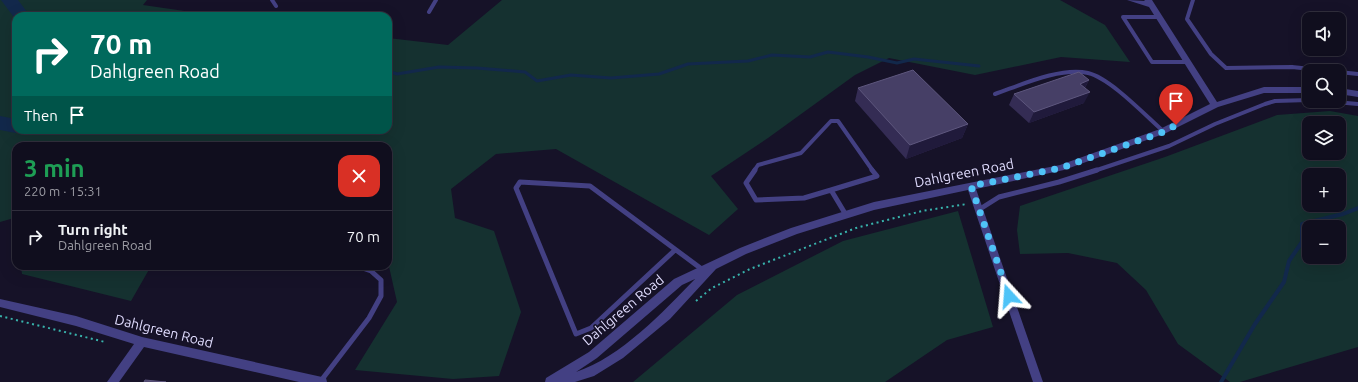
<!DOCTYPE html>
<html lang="en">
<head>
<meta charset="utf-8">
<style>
  :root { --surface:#100e1e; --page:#1e1c2b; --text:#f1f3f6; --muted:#9c9ca4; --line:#302e3c }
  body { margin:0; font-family:Ubuntu,sans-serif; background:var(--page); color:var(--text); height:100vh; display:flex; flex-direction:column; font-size:15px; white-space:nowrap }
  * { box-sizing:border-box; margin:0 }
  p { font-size:13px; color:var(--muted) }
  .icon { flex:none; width:22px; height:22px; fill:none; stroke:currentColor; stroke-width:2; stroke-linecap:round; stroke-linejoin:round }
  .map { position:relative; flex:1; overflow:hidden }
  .side { position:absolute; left:12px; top:142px; width:380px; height:128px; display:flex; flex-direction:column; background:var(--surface); border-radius:12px; box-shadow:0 4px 16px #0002,0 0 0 1px var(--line) }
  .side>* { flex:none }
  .hud { position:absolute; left:12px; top:12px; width:380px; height:122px; border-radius:12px; box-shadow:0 4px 16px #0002,0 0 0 1px var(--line); background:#00695c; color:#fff; overflow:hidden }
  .buttons { position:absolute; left:1302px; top:12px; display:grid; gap:8px }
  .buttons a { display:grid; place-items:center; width:44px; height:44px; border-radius:8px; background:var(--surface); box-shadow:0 4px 16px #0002,0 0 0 1px var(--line); font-size:20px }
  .pin { position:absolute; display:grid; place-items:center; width:34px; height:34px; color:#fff; margin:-41px -17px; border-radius:50% 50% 50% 0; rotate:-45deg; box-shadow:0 0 4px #0007 }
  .pin .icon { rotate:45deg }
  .me { position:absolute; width:44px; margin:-22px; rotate:341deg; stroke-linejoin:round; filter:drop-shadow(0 0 3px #0008) }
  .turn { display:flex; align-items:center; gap:14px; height:84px; padding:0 12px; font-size:18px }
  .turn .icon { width:52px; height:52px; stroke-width:2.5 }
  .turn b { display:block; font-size:28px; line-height:34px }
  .then { display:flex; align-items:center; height:38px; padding:0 12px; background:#0003; gap:8px; font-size:15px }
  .round { display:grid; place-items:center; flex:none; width:42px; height:42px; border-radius:12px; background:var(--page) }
  .overview { display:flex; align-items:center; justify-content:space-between; height:68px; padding:0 12px }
  h1 { font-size:24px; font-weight:700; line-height:30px; color:#1e9e55 }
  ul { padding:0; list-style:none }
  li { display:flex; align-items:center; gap:12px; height:52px; padding:0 12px; border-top:1px solid var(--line) }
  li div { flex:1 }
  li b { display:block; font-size:15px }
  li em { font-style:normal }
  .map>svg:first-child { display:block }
  .green { fill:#153130; fill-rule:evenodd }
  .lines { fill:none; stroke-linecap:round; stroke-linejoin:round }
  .stream-far1 { stroke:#12284b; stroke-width:3 }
  .stream { stroke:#12284b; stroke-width:4 }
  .river { fill:#12284b; fill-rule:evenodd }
  .path { stroke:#38b3ac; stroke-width:2; stroke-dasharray:2 3.5; stroke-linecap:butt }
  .service-far1 { stroke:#434083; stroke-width:4 }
  .service { stroke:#434083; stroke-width:5 }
  .minor { fill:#434083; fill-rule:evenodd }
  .wall { fill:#342c54 }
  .shaded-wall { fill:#201a3b }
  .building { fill:#463f66; stroke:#5e577e }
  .route { stroke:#4fc3f7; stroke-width:7; stroke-dasharray:0 12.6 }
  .labels { text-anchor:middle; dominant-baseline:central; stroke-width:3; stroke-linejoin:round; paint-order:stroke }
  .street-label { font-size:14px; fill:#dfdbfd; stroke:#161228 }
</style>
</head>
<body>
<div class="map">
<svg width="1358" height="382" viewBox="0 0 1358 382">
  <rect width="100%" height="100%" fill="#161228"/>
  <path class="green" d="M0,0H147L143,5L219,16H16V130H388V38L448,45L502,0H1060L1105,25L1130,62L1061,57L975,75L889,58L855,75L768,138L711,176L738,209L709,235L556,149L496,154L451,189L455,218L494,231L521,312L499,376L453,379L355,370L397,302L388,262V146H16V228L14,218L0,222Z
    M1330,111L1358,116V347L1240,382H1230L1178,344L1146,290L1117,263L1068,253L1020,254L1017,230L1020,206L1165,157L1277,115ZM1309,123H1339V153H1309ZM1309,175H1339V205H1309ZM1309,227H1339V257H1309Z
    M958,211L993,327L947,340L885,382H633L737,295L843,241Z
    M21,266H151L131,301L22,274Z"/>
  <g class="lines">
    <path class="stream-far1" d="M388,71L397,74L439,67L477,68L525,72L537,81L571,75L611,78L659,74L688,64L748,61L772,55L810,57L828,52L868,57L897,63L914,59L979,66"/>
    <path class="stream" d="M1221,382L1255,324L1284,282L1289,261L1302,242V224L1343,214L1358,208"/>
    <path class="river" d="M1,0H18L30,16H16V20Z
      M0,116L16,119V130L23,131L16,133L0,130Z"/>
    <path class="path" d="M696,301L712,288L750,269L856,228L922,211L967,204
      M0,316L105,342"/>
    <path class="service-far1" d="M272,0L276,6
      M1193,0L1187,19L1211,54L1226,68L1292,67L1330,71
      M429,12L436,0
      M1158,17H1123L1152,62H1187
      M1339,72L1358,74
      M995,94C1021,85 1060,67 1088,73C1110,78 1145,115 1163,131
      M1324,101L1358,104
      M754,171L758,165L801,153L831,121H838L873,171
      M1094,171L1169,146L1215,124L1265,104L1275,101L1309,100"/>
    <path class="service" d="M755,170L746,183L756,200L804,198L831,190
      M831,190L846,215
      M831,190L877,176L872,170
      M980,209L999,197L1059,182L1097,170
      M675,250L591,328L576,334L516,188L520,182L590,186L703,270
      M320,382L369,318L381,296V280L371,271L357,266"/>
    <path class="minor" d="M1127,0L1145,1L1144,0H1152L1217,102L1264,87H1309V93H1264L1218,107L1166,133L1064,170L976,189L1043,382H1033L968,190L874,210L797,234L746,254L716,269L670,319L623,358L594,376L575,382H545L546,378L589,352L674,279L740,248L791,228L874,202L1060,165L1160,129L1210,104L1149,7ZM695,279C663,312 621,357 576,372L597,358L682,285Z
      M1339,88L1358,91V97L1339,94Z
      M0,299L76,316L142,337L322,377L326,378L327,382H299L144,347L119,382H107L134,344L76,326L0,307Z"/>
  </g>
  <path class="wall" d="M1089,80L1085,88L1084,103L1029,123L1009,105L1014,94Z
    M858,88L968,124L962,138L906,159L855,101Z"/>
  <path class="shaded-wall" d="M1089,80L1083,91L1080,84Z
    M1090,92L1084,103L1029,123L1034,112Z
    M968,124L962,138L906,159L910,145Z"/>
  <path class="building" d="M913,70L968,124L910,145L858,88Z
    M1079,72L1089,80L1080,84L1090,92L1034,112L1014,94Z
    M145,380L166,382H144Z"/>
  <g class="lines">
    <path class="route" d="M1009,296L971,186L1061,168L1163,132L1176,125"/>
  </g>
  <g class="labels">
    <g class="street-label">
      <text transform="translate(964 173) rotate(-11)">Dahlgreen Road</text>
      <text transform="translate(623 310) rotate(-40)">Dahlgreen Road</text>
      <text transform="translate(164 331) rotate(14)">Dahlgreen Road</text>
    </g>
  </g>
</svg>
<div class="buttons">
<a><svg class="icon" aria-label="sound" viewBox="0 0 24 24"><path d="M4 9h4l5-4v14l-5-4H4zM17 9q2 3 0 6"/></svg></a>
<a><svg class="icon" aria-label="search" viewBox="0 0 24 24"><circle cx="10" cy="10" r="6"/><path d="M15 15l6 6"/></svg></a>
<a><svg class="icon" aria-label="layers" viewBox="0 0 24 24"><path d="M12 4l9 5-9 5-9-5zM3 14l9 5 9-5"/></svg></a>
<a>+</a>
<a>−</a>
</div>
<div class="pin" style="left:1176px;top:125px;background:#d93025"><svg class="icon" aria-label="arrive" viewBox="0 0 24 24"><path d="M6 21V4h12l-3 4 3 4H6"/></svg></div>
<svg class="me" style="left:1009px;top:296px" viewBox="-20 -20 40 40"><path d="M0-17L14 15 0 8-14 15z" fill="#4fc3f7" stroke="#fff" stroke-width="4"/></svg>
<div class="hud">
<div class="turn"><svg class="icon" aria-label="right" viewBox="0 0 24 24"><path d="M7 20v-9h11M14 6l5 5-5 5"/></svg><div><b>70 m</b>Dahlgreen Road</div></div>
<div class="then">Then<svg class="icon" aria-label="arrive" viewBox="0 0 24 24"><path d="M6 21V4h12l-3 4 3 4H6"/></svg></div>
</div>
<section class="side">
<div class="overview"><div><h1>3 min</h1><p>220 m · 15:31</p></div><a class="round" style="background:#d93025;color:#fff"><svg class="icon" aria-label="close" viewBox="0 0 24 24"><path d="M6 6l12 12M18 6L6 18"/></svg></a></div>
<ul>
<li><svg class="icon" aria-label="right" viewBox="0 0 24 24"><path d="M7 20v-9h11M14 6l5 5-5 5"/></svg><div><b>Turn right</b><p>Dahlgreen Road</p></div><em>70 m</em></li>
</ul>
</section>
</div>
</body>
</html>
